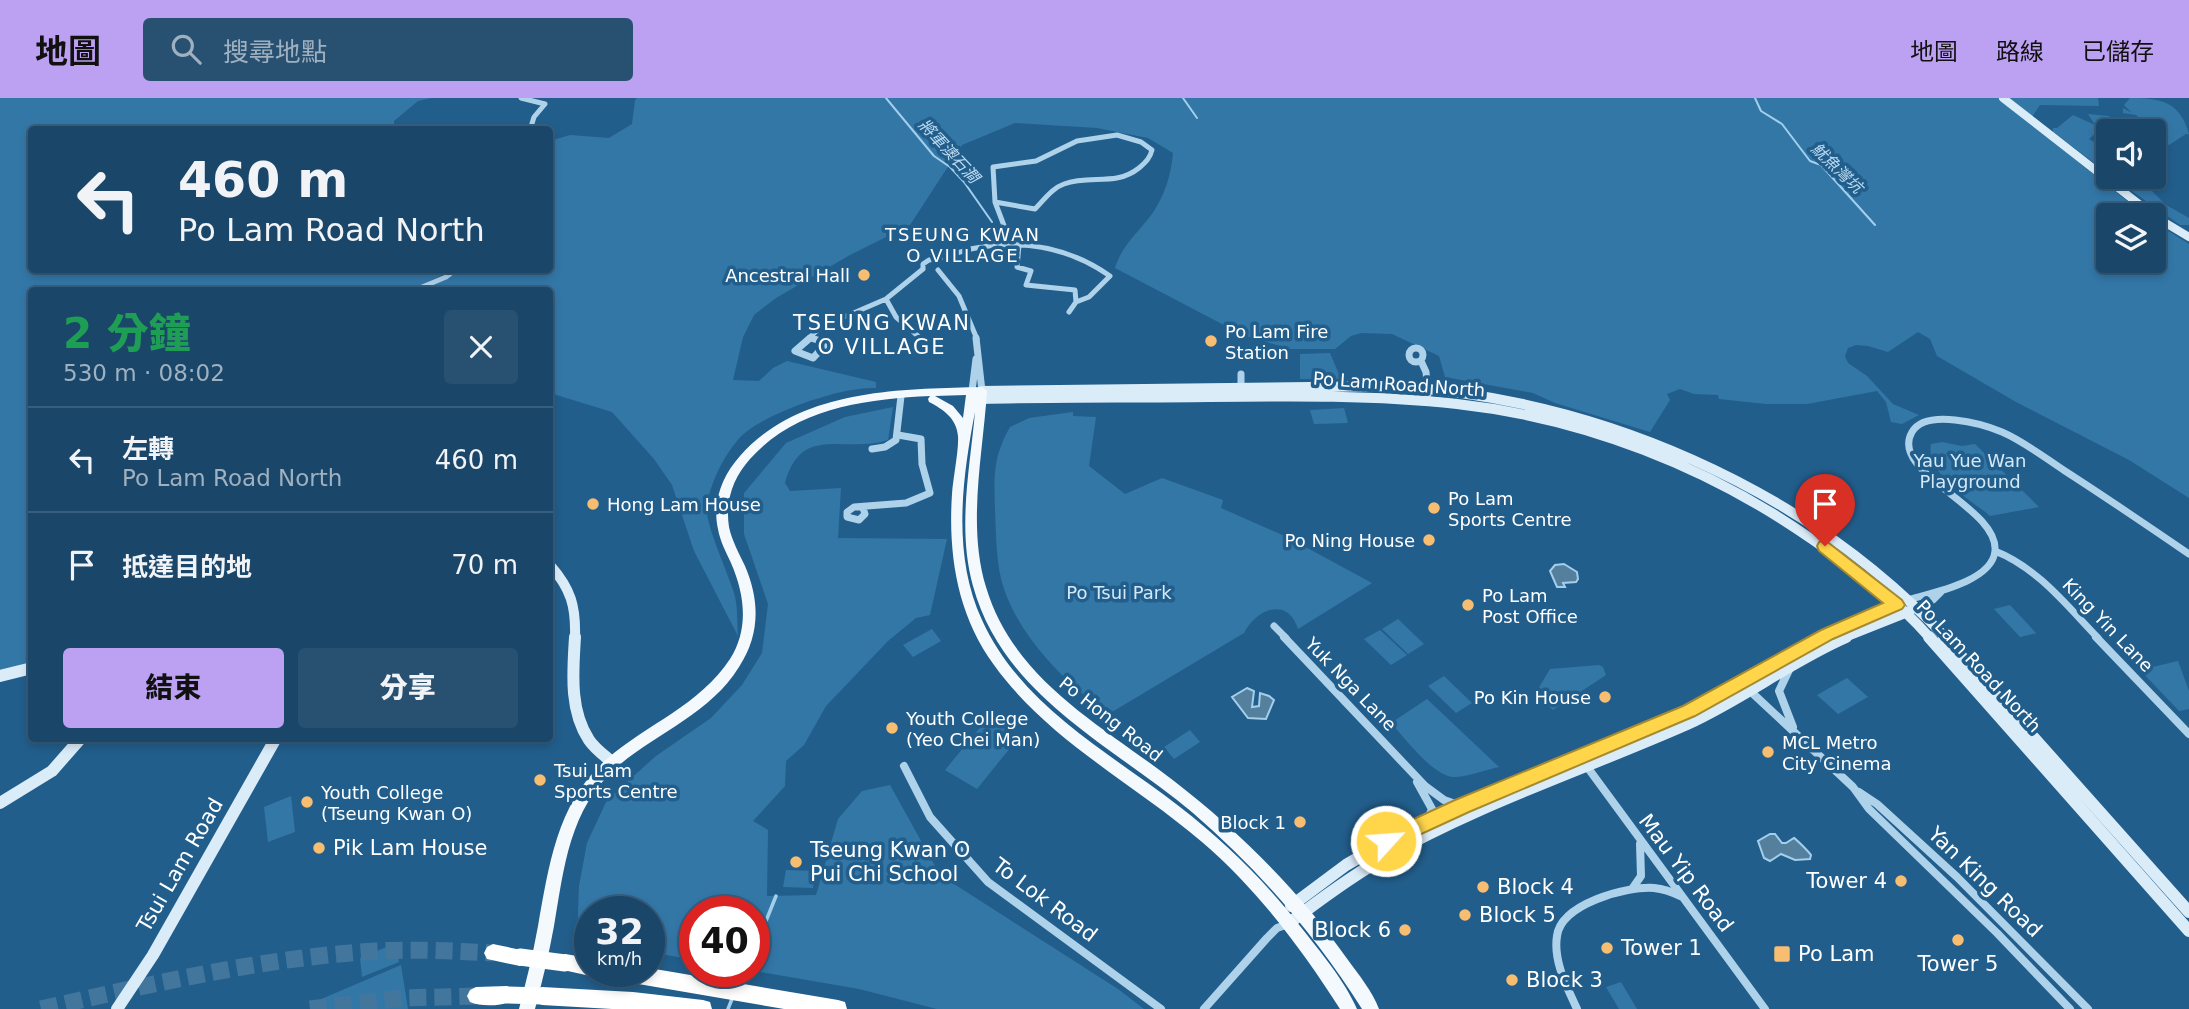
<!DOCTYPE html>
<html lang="zh-TW">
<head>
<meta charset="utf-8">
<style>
  :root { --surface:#1a4669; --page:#275071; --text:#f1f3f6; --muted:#9fb1c0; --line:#385e7d; --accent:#bca0f2 }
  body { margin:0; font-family:"DejaVu Sans","Noto Sans TC",sans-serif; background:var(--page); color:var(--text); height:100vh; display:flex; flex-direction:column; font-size:26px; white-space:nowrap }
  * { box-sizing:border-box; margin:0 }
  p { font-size:23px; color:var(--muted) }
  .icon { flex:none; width:38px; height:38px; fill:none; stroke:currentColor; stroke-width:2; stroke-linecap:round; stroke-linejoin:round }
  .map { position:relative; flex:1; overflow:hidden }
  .sheet { position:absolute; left:28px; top:189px; width:525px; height:455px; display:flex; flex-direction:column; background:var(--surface); border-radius:7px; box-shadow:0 4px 10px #0003,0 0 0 2px var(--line) }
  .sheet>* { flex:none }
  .guide { position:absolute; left:28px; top:28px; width:525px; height:147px; border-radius:7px; box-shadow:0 4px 10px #0003,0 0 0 2px var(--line); background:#1a4669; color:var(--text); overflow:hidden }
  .fabs { position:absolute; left:2096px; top:21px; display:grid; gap:14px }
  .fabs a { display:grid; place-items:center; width:70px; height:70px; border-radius:7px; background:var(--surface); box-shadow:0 4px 10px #0003,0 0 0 2px var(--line); font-size:35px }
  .speed { position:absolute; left:574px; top:798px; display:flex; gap:14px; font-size:35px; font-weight:700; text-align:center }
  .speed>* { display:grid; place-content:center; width:91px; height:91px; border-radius:50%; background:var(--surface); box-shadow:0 4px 10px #0003,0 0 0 2px var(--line); line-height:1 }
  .speed small { font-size:18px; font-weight:400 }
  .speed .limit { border:10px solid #d22; background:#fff; color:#111 }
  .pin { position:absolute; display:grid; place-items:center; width:60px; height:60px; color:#fff; margin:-72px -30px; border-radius:50% 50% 50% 0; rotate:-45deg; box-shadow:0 0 7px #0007 }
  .pin .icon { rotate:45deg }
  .me { position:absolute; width:77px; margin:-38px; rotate:64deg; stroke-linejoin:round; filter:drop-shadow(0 0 5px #0008) }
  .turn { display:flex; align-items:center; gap:24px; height:147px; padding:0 35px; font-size:32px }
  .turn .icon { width:91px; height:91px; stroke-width:2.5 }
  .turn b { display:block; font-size:49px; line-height:60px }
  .round { display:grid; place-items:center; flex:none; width:74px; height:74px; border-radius:7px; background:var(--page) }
  .headline { display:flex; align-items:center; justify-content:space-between; height:119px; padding:0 35px }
  h1 { font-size:42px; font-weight:800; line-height:52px; color:#1e9e55 }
  .primary-button { display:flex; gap:14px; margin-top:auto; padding:14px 35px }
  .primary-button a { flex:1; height:80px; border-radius:7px; background:var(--accent); color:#111; font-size:28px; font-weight:800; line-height:80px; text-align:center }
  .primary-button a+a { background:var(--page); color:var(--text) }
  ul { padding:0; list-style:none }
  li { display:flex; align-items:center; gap:21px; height:105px; padding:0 35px; border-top:2px solid var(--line) }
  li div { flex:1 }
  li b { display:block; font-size:26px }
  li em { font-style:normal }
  header { display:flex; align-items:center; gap:42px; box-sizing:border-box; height:98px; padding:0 35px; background:var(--accent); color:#111 }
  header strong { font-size:33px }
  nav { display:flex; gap:38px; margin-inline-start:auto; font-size:24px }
  .search { width:490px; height:63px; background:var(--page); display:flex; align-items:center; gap:18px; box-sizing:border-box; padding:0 24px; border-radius:7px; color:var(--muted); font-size:26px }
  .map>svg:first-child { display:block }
  .green { fill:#3377a7 }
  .water { fill:#547f9d; stroke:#a3cfec; stroke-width:2 }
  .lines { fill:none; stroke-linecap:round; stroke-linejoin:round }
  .stream-far1 { stroke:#a3cfec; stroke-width:2 }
  .stream { stroke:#a3cfec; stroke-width:3.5 }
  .highway-tunnel { stroke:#43769d; stroke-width:17; stroke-dasharray:17 8; stroke-linecap:butt }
  .street-far2 { stroke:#afd2eb; stroke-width:5 }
  .street-far1 { stroke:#afd2eb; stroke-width:7 }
  .street { stroke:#afd2eb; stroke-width:8 }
  .secondary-far2 { stroke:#dbecf9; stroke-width:8 }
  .secondary-far1 { stroke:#dbecf9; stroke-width:10 }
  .secondary { stroke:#dbecf9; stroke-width:12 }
  .primary { fill:#f4f9fe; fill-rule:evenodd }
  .highway { fill:#fff; fill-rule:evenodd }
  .highway-bridge { stroke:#fff; stroke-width:17 }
  .route { fill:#ffd54a; stroke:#a68a30; stroke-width:2 }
  .poi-dot { fill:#f7be71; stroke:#225e8c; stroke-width:2.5 }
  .labels { text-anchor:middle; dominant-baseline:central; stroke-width:7; stroke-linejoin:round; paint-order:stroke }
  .far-water-label { font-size:16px; font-style:italic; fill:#bbdcf2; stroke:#225e8c }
  .far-quarter-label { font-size:18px; letter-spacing:2px; fill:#fff; stroke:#225e8c }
  .poi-label { font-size:18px; fill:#fff; stroke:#225e8c; text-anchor:start }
  .street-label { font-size:18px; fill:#fff; stroke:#225e8c }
  .park-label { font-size:18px; fill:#d4e9f8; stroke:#225e8c }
  .quarter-label { font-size:21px; letter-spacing:2px; fill:#fff; stroke:#225e8c }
  .near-poi-label { font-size:21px; fill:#fff; stroke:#225e8c; text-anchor:start }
  .near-street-label { font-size:21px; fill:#fff; stroke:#225e8c }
</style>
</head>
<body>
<header>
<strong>地圖</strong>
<div class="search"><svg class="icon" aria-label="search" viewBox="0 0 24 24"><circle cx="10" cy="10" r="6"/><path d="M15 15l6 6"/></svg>搜尋地點</div>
<nav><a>地圖</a><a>路線</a><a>已儲存</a></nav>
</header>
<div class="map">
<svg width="2189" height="911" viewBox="0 0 2189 911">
  <rect width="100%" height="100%" fill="#225e8c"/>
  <path class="green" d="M0,0H432L418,3L394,23V31L32,32V172H452L412,192H32L31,566L0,573Z
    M637,0H1998L2145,117H2109V163H2154V124L2189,146V400L2129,362L2016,304L1937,258L1930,241L1918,234L1888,254L1868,248L1856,247L1848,250L1845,258L1848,265L1867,278L1893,306L1919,317L1902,326L1891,324L1886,304L1877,293L1807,306H1766L1719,301L1718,297L1694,296L1680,291L1667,296L1670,302L1650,334L1555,305L1533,295L1445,279L1439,258L1392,236L1361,235L1351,238L1335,251H1290L1243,237L1115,170C1122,147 1138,135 1152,116C1165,97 1171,77 1173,55L1148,40L1097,30L1015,25L962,47L910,127L850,157L776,200L754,217L743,239L733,282L759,283L773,270L787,263L876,284V290C843,288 772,313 746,334C728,348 706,390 707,414C708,432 728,475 734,495C738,508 737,524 738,538L694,453L672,387L654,361L612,314L550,295V192H421L446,181L459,172H550V43L570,37L609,40L632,26L635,2Z
    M2009,0H2098L2099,8L2040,7L2032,19Z
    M2130,0C2162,0 2180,4 2189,36H2186L2169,47L2154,43V33H2148V28L2136,17L2123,15V10L2132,15L2124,7Z
    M2088,16L2109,18L2125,33H2109V37L2099,32L2089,41L2109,52V76L2053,34V30H2057L2073,17L2095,27Z
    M2112,79H2138L2166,107L2189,120V127H2180Z
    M1330,255L1341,281H1300V256Z
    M893,309L888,342C844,356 801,325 785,385L790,393L841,390L838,440L947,441L930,517L916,520L888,543L826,608L804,647L786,663L785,688L753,723L768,732L767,798L816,797L838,721L862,693L890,687L940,777L1118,891L1144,911H937L859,891L754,873V814H695V862L649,854V814H590V844L577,842L579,788L587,745L607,702L656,658L711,620L742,587L762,555L768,506L744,436V395L786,345L845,319Z
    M1344,310L1348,325L1314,326L1310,312Z
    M1073,314V318L1096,319L1089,368L1125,396L1162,380L1223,402L1221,410L1287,439L1372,485L1298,531C1288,498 1256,511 1244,535L1107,617L1094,606L1082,603L1084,597C1051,569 1019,534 1004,491C996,468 996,436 995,411C994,378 993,359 1010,329L1029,320Z
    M1942,344L1962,348L1975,346L2039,409L1990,418C1970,401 1925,376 1931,346Z
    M2010,507L2036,535H2037L2020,539L1994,511Z
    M1398,521L1424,546L1408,556L1382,531Z
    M932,531L941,543L913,559L903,547Z
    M1380,532L1407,557L1391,567L1364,541Z
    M2178,563L2189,593V611L2179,613L2140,572Z
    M1599,567L1603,569L1606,577L1553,612L1535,596L1550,571Z
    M1444,578L1472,605L1456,615L1428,588Z
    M1847,580L1868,599L1838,616L1817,597Z
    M1427,601L1499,669C1485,672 1470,678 1456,679C1435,681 1405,640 1391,625Z
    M987,621L1019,639L977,691L945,672Z
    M1190,632L1200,644L1174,661L1164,649Z
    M291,698L295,734L268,744L264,709Z
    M786,772L816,773L813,790L783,789Z
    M396,845L399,864L362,879L360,860Z
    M401,867L408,911H320L319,902Z
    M1621,884L1637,911H1619L1606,889Z"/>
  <path class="water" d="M1564,466L1577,474L1578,481L1576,484L1563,485L1565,489H1557L1550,473L1555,467Z
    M1247,590L1254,593L1252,609L1259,608L1260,595L1269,598L1274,602L1266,621L1248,620L1232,599Z
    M1770,736H1775L1782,745H1786L1794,740C1796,741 1809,754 1811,757L1810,761L1795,762L1781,756L1770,763L1764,760L1758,743Z"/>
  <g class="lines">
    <path class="stream-far1" d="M886,0L934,58L950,69L964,84L992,124
      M1183,0L1197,20
      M1755,0L1761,13L1782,26L1810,63L1821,67L1875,127"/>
    <path class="stream" d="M754,853L776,798
      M740,886L746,873
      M728,911L732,901"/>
    <path class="highway-tunnel" d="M41,911C152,886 262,860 376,853C415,851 454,853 493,855
      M310,911L403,900L476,898"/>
    <path class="street-far2" d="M521,0L545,6L534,19L530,32
      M1117,37L1141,44L1152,52C1150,60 1146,64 1139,70C1115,89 1091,76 1064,86C1052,90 1044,102 1035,111L995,104L993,69L1036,63L1077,43Z
      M995,104L1011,146
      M1019,147L1017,169L1031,173L1026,187L1075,192L1076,204
      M923,171V166L929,162C945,160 960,153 976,150C1025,141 1070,150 1110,178L1089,199L1076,204L1069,214
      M938,172L959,198L977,241
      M415,192L446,179L455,172
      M886,201L896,219L918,238
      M810,239L816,241
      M810,239L821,229L886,201L923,171
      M808,241L810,239"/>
    <path class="street-far1" d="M810,240L795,253L813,260L827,245L811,240
      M976,240L982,293
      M1409 257a7 7 0 1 1 14 0a7 7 0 1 1-14 0Z
      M1421,263L1426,274L1428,296
      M1241,276V289
      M972,293L976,261
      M872,351L885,349L896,342L901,298
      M863,410L865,416L859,422L847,419V414L854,409L906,405L930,395L922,366L921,341L898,337
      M1995,453C2038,470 2067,508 2098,540
      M1907,502C1931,495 1992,484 1995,453C1999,409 1888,375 1912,334C1926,310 1983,326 2002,334C2025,344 2045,360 2065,373C2107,400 2148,428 2189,456
      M1916,511L1933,502L1941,494
      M1274,528L1286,540"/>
    <path class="street" d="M1284,539L1425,688L1444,702L1461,708
      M2096,539L2189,636
      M1789,572L1779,593L1793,629
      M1748,591L1853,689L1869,711L1997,835L2070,911
      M1585,666L1765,911
      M904,668L930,719L988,784L1161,911
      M1417,684L1432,711L1427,723
      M1859,694L1877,706L1957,779L2088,911
      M1632,791L1641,778L1640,746
      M1204,911L1267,840L1277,830L1288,826
      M1577,911C1567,889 1553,863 1557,838C1561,806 1626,788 1654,790C1663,791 1672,794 1680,798"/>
    <path class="secondary-far2" d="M2003,0L2153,117
      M2154,118L2189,139"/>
    <path class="secondary-far1" d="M982,293L1390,288C1596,300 1804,388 1946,540
      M982,301C1058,299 1133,300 1209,299C1292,298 1375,297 1457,306C1584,320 1709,369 1813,442C1855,471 1897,502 1930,540
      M550,467C571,491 576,508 575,540
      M1821,540L1901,505
      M1842,540L1910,513"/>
    <path class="secondary" d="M575,539C573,573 569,612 589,642C595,651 605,658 613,665
      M1929,539L2189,833
      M1944,539L2189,814
      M0,578L32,570
      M0,705L52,673L81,640
      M1291,808L1346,767L1399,736L1689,613L1824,539
      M1288,826C1318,803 1348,781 1380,762C1477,706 1585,671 1687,626C1742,601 1791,563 1846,539
      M117,911L153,857L276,640"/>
    <path class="primary" d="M982,289L987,293C983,356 967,427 986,489C1014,583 1102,627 1174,683C1240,734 1300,794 1348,862C1359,877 1372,893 1379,911H1362C1316,838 1259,772 1193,715C1112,647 1003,598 973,488C957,431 970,370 975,314C962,381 952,458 982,522C1021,608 1109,654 1180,709C1225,744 1265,783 1300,828C1319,852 1345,883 1357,911H1340C1301,850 1257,791 1202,744C1133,685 1048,642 994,567C957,517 948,456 952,396C953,380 959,352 958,338C957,321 943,311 929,304L928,301L930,298C866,301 795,310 750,361C733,380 725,403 729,429C732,443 739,455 745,468C760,503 760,537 739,569C710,616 656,635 617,669C569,711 564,770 554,828C549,856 542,884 535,911H519C526,884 533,856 538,828C549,767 557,704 607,661C647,626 700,607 730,561C749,531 745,497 731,465C726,454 720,443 718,431C712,404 722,378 740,358C799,291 899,291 982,289ZM966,297L963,320L953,308L935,298Z"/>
    <path class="highway" d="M493,846L526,853L529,859L526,865L520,868L487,861L484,855L487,849Z
      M565,856L590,860V873H597L596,875L590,878L559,871L556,865L559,859Z
      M649,870L838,902L845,904L847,911H784L615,882L609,879L606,873H649Z
      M507,888L513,891L516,897L513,903C502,908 481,909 470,904L467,898L470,892L476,889Z
      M542,889L633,894L703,902L710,904L712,911H612L542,907L536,904L533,898L536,892Z"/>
    <path class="highway-bridge" d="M520,859L565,865
      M507,897L542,898"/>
  </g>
  <path class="route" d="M1825,442L1902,502L1905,507L1902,511L1833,541L1695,618L1469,714L1393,749L1386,752L1379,749L1377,743L1379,737L1455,702L1683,608L1821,532L1883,505L1819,453L1817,448L1819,444Z"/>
  <g class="poi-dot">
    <circle cx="864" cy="177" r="7"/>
    <circle cx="1211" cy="243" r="7"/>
    <circle cx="593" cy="406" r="7"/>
    <circle cx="1434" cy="410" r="7"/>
    <circle cx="1429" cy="442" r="7"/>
    <circle cx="1468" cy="507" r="7"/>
    <circle cx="1605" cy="599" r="7"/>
    <circle cx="892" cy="630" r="7"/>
    <circle cx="1768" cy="654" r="7"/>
    <circle cx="540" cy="682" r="7"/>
    <circle cx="307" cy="704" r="7"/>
    <circle cx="1300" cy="724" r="7"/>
    <circle cx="319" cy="750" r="7"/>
    <circle cx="796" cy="764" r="7"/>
    <circle cx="1901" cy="783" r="7"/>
    <circle cx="1483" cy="789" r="7"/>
    <circle cx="1465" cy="817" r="7"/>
    <circle cx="1405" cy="832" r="7"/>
    <circle cx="1958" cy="842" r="7"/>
    <circle cx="1607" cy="850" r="7"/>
    <rect x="1773" y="847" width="18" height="18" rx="3.5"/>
    <circle cx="1512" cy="882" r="7"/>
  </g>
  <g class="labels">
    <g class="far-water-label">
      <text transform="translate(949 53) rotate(47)">將軍澳石澗</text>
      <text transform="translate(1837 70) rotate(44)">魷魚灣坑</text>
    </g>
    <g class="far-quarter-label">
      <text x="963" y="136">TSEUNG KWAN<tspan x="963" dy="21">O VILLAGE</tspan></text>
    </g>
    <g class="poi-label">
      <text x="850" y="177" text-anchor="end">Ancestral Hall</text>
      <text x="1225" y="233">Po Lam Fire<tspan x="1225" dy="21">Station</tspan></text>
      <text x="1448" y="400">Po Lam<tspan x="1448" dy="21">Sports Centre</tspan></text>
      <text x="607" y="406">Hong Lam House</text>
      <text x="1415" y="442" text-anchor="end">Po Ning House</text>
      <text x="1482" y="497">Po Lam<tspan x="1482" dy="21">Post Office</tspan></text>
      <text x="1591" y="599" text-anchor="end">Po Kin House</text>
      <text x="906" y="620">Youth College<tspan x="906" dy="21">(Yeo Chei Man)</tspan></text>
      <text x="1782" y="644">MCL Metro<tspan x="1782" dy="21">City Cinema</tspan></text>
      <text x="554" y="672">Tsui Lam<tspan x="554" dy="21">Sports Centre</tspan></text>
      <text x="321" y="694">Youth College<tspan x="321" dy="21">(Tseung Kwan O)</tspan></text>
      <text x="1286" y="724" text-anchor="end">Block 1</text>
    </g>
    <g class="street-label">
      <text transform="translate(1399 286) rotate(4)">Po Lam Road North</text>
      <text transform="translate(2108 527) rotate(46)">King Yin Lane</text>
      <text transform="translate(1979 568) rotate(47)">Po Lam Road North</text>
      <text transform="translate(1351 586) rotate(46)">Yuk Nga Lane</text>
      <text transform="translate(1111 621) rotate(38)">Po Hong Road</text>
    </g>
    <g class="park-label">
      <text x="1970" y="362">Yau Yue Wan<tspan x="1970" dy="21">Playground</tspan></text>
      <text x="1119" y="494">Po Tsui Park</text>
    </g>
    <g class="quarter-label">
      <text x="882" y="225">TSEUNG KWAN<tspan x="882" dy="24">O VILLAGE</tspan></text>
    </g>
    <g class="near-poi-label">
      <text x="333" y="750">Pik Lam House</text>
      <text x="810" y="752">Tseung Kwan O<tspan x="810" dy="24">Pui Chi School</tspan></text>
      <text x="1887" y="783" text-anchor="end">Tower 4</text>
      <text x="1497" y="789">Block 4</text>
      <text x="1479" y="817">Block 5</text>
      <text x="1391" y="832" text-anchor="end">Block 6</text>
      <text x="1621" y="850">Tower 1</text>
      <text x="1798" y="856">Po Lam</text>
      <text x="1958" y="866" text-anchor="middle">Tower 5</text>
      <text x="1526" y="882">Block 3</text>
    </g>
    <g class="near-street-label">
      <text transform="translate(180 767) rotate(-60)">Tsui Lam Road</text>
      <text transform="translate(1686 775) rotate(53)">Mau Yip Road</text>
      <text transform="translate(1985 784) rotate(44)">Yan King Road</text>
      <text transform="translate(1045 802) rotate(37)">To Lok Road</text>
    </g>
  </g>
</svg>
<div class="fabs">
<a><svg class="icon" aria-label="sound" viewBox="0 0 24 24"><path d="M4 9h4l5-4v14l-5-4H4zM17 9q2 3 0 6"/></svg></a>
<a><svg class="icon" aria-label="layers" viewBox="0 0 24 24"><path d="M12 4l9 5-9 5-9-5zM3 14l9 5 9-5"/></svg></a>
</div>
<div class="speed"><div>32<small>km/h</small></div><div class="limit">40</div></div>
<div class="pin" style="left:1825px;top:448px;background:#d93025"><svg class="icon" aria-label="arrive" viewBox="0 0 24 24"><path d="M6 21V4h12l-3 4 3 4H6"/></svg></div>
<svg class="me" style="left:1386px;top:743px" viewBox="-20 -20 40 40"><circle r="17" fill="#ffd54a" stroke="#fff" stroke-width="3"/><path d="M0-11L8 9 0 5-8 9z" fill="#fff"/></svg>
<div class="guide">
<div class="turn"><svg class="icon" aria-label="left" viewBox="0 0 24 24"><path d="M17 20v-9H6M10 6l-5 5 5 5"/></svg><div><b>460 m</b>Po Lam Road North</div></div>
</div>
<section class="sheet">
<div class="headline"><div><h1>2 分鐘</h1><p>530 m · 08:02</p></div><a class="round"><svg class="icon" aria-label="close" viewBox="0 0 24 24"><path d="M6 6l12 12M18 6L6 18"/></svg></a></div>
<ul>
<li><svg class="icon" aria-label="left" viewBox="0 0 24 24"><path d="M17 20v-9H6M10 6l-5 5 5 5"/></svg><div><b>左轉</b><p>Po Lam Road North</p></div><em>460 m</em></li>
<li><svg class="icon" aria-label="arrive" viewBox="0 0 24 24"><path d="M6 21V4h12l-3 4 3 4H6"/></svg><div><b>抵達目的地</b></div><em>70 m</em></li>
</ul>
<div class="primary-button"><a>結束</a><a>分享</a></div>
</section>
</div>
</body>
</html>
